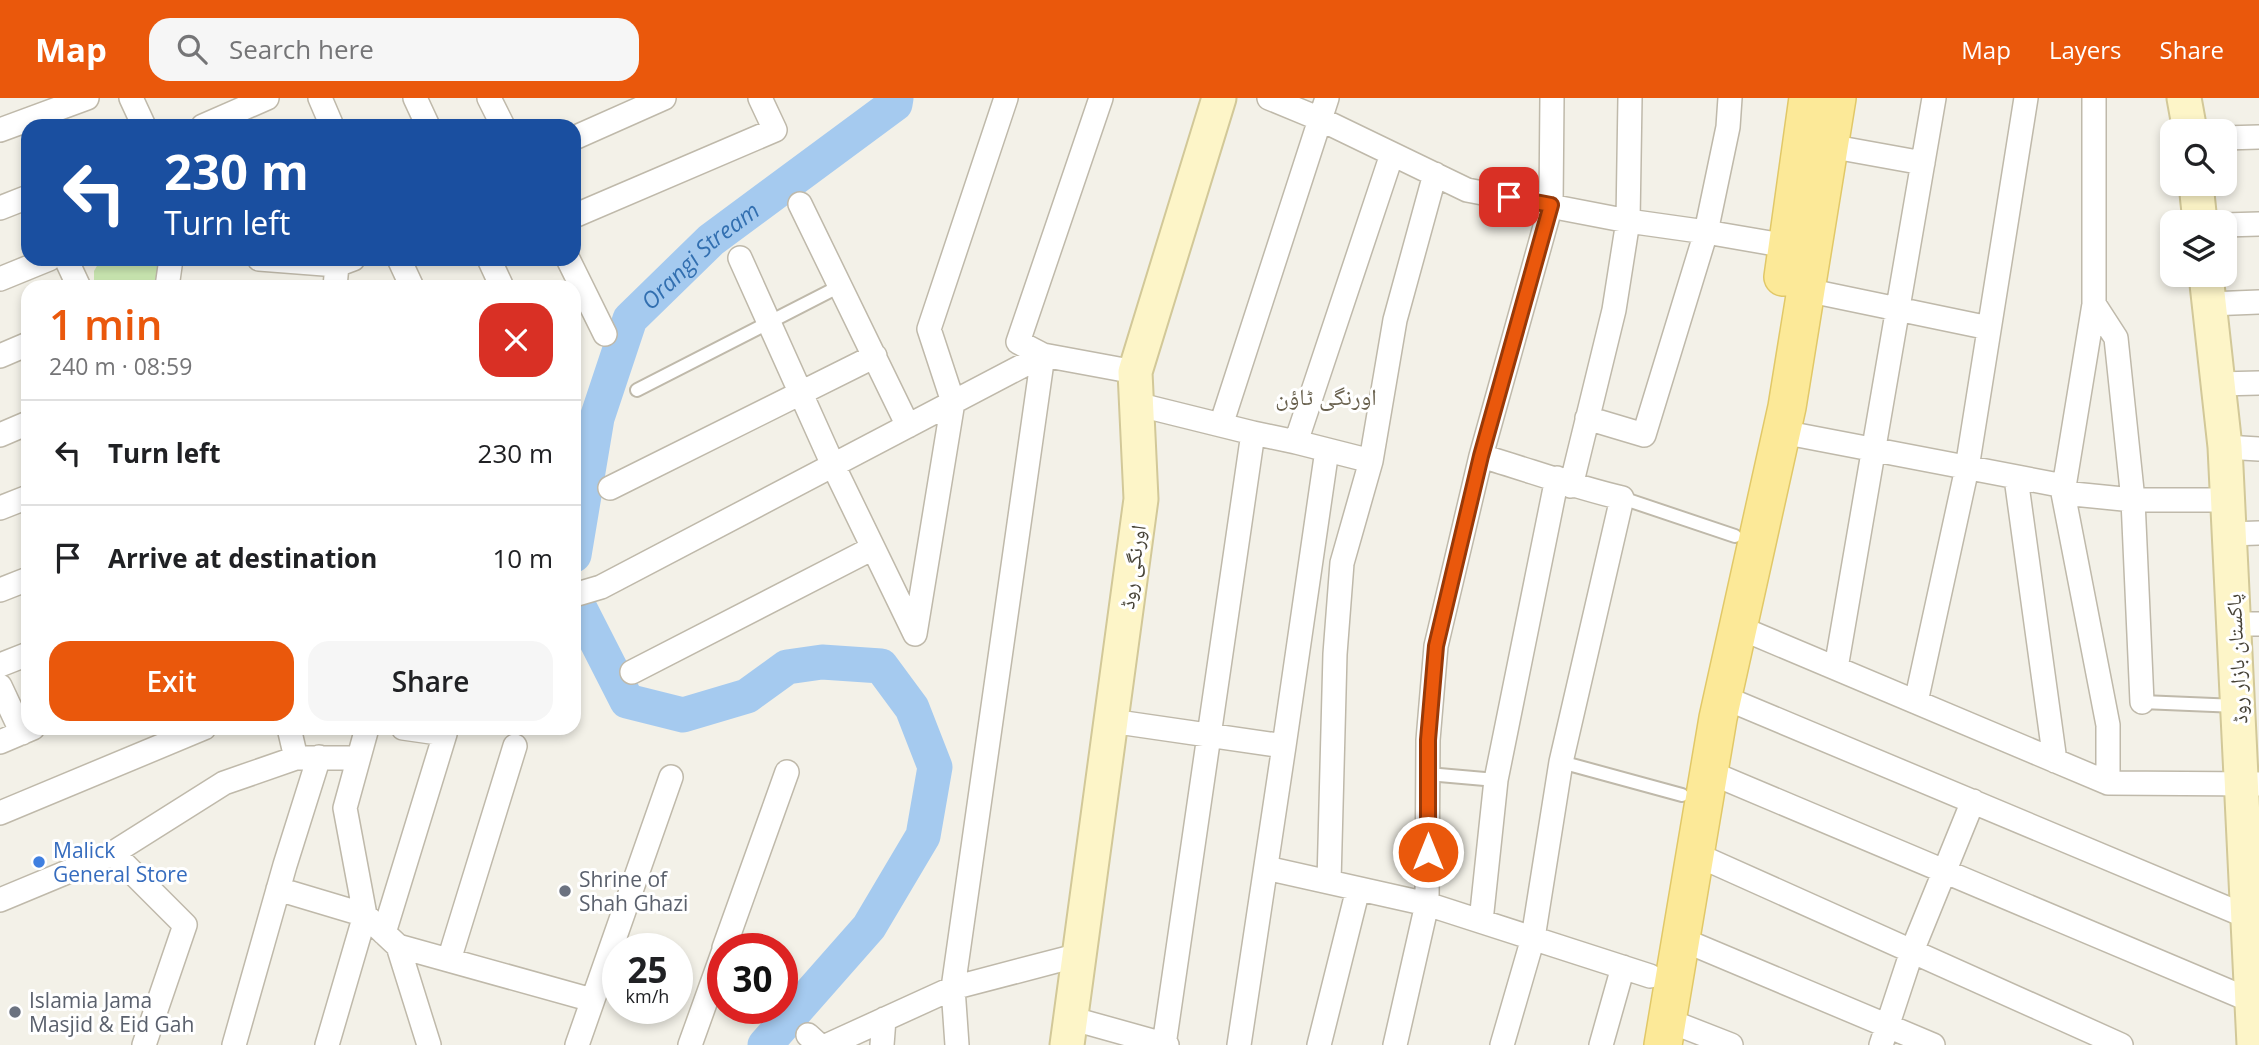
<!DOCTYPE html>
<html lang="en">
<head>
<meta charset="utf-8">
<style>
  :root { --surface:#fff; --page:#f6f6f6; --text:#202124; --muted:#757577; --line:#e0e0e0; --accent:#ea580c }
  body { margin:0; font-family:"Open Sans","Noto Naskh Arabic",sans-serif; background:var(--page); color:var(--text); height:100vh; display:flex; flex-direction:column; font-size:26px; white-space:nowrap }
  * { box-sizing:border-box; margin:0 }
  p { font-size:23px; color:var(--muted) }
  .icon { flex:none; width:38px; height:38px; fill:none; stroke:currentColor; stroke-width:2; stroke-linecap:round; stroke-linejoin:round }
  .map { position:relative; flex:1; overflow:hidden }
  .sheet { position:absolute; left:21px; top:182px; width:560px; height:455px; display:flex; flex-direction:column; background:var(--surface); border-radius:21px; box-shadow:0 4px 10px #0003 }
  .sheet>* { flex:none }
  .guide { position:absolute; left:21px; top:21px; width:560px; height:147px; border-radius:21px; box-shadow:0 4px 10px #0003; background:#1a4fa0; color:#fff; overflow:hidden }
  .tools { position:absolute; left:2160px; top:21px; display:grid; gap:14px }
  .tools a { display:grid; place-items:center; width:77px; height:77px; border-radius:14px; background:var(--surface); box-shadow:0 4px 10px #0003; font-size:35px }
  .speed { position:absolute; left:602px; top:835px; display:flex; gap:14px; font-size:35px; font-weight:700; text-align:center }
  .speed>* { display:grid; place-content:center; width:91px; height:91px; border-radius:50%; background:var(--surface); box-shadow:0 4px 10px #0003; line-height:1 }
  .speed small { font-size:18px; font-weight:400 }
  .speed .limit { border:10px solid #d22; background:#fff; color:#111 }
  .pin { position:absolute; display:grid; place-items:center; width:60px; height:60px; color:#fff; margin:-30px; border-radius:14px; box-shadow:0 4px 10px #0006 }
  .me { position:absolute; width:77px; margin:-38px; rotate:0deg; stroke-linejoin:round; filter:drop-shadow(0 0 5px #0008) }
  .turn { display:flex; align-items:center; gap:24px; height:147px; padding:0 28px; font-size:32px }
  .turn .icon { width:91px; height:91px; stroke-width:2.5 }
  .turn b { display:block; font-size:49px; line-height:60px }
  .round { display:grid; place-items:center; flex:none; width:74px; height:74px; border-radius:21px; background:var(--page) }
  .overview { display:flex; align-items:center; justify-content:space-between; height:119px; padding:0 28px }
  h1 { font-size:42px; font-weight:600; line-height:52px; color:var(--accent) }
  .primary-button { display:flex; gap:14px; margin-top:auto; padding:14px 28px }
  .primary-button a { flex:1; height:80px; border-radius:21px; background:var(--accent); color:#fff; font-size:28px; font-weight:600; line-height:80px; text-align:center }
  .primary-button a+a { background:var(--page); color:var(--text) }
  ul { padding:0; list-style:none }
  li { display:flex; align-items:center; gap:21px; height:105px; padding:0 28px; border-top:2px solid var(--line) }
  li div { flex:1 }
  li b { display:block; font-size:26px }
  li em { font-style:normal }
  header { display:flex; align-items:center; gap:42px; box-sizing:border-box; height:98px; padding:0 35px; background:var(--accent); color:#fff }
  header strong { font-size:33px }
  nav { display:flex; gap:38px; margin-inline-start:auto; font-size:24px }
  .search { width:490px; height:63px; background:var(--page); display:flex; align-items:center; gap:18px; box-sizing:border-box; padding:0 24px; border-radius:21px; color:var(--muted); font-size:26px }
  .map>svg:first-child { display:block }
  .green { fill:#cae7b1 }
  .lines { fill:none; stroke-linecap:round; stroke-linejoin:round }
  .river { stroke:#a5caef; stroke-width:35 }
  .lane-casing { stroke:#bfb9aa; stroke-width:16 }
  .street-casing { stroke:#bfb9aa; stroke-width:26 }
  .secondary-casing { stroke:#d2c898; stroke-width:37 }
  .primary-casing { stroke:#e1c868; stroke-width:40 }
  .lane { stroke:#fff; stroke-width:12 }
  .street { stroke:#fff; stroke-width:23 }
  .secondary { stroke:#fdf5c8; stroke-width:33 }
  .primary { stroke:#fce998; stroke-width:37 }
  .route-casing { stroke:#983908; stroke-width:18 }
  .route { stroke:#ea580c; stroke-width:12 }
  .shop-dot { fill:#3f7fe0; stroke:#fff; stroke-width:2.5 }
  .worship-dot { fill:#6b7280; stroke:#fff; stroke-width:2.5 }
  .labels { text-anchor:middle; dominant-baseline:central; stroke-width:6; stroke-linejoin:round; paint-order:stroke }
  .street-label { font-size:21px; fill:#464236; stroke:#fff }
  .shop-label { font-size:21px; fill:#366cbe; stroke:#fff; text-anchor:start }
  .worship-label { font-size:21px; fill:#5b616d; stroke:#fff; text-anchor:start }
  .water-label { font-size:23px; font-style:italic; fill:#326fb0; stroke:#fff }
  .neighbourhood-label { font-size:23px; fill:#69614e; stroke:#fff }
</style>
</head>
<body>
<header>
<strong>Map</strong>
<div class="search"><svg class="icon" aria-label="search" viewBox="0 0 24 24"><circle cx="10" cy="10" r="6"/><path d="M15 15l6 6"/></svg>Search here</div>
<nav><a>Map</a><a>Layers</a><a>Share</a></nav>
</header>
<div class="map">
<svg width="2259" height="947" viewBox="0 0 2259 947">
  <rect width="100%" height="100%" fill="#f3f1e8"/>
  <path class="green" d="M101,161H164L160,189H94V173Z"/>
  <g class="lines">
    <g class="river">
      <path id="s1" d="M574,457L597,320L630,221L711,142L895,6L896,0"/>
      <path d="M574,499L627,603L683,617L747,598L787,569L822,564L881,568L912,610L935,669L923,738L869,829L765,947"/>
    </g>
    <defs>
      <path id="lane" d="M637,292L840,188
        M1622,400L1735,438
        M2142,604L2237,608
        M1561,664L1682,697
        M1428,676L1496,682"/>
      <path id="street" d="M131,0L144,28
        M320,0L332,28
        M415,0L428,28
        M489,0L503,28
        M1269,0L1320,21L1467,92L1628,123L1706,134L1787,148
        M203,28L267,0
        M0,32L87,0
        M574,40L664,0
        M2224,40L2259,39
        M1829,48L1923,65
        M800,106L908,328
        M0,110L28,99
        M574,118L775,32L760,0
        M2224,127L2259,126
        M740,160L833,367L915,536L953,304L929,231L1006,0
        M66,161L79,189
        M259,161L337,167
        M399,161L412,189
        M489,161L502,189
        M568,161L605,236
        M0,181L49,161
        M167,189L171,161
        M335,189L337,167L353,161
        M1806,192L1989,230
        M2094,206L2116,240L2133,402L2142,604
        M2209,206L2259,204
        M0,258L28,246
        M2218,286L2259,285
        M1136,306L1253,335L1164,947
        M1587,320L1644,337L1706,134L1728,29L1730,0
        M1221,327L1327,0
        M1782,334L2064,388
        M1253,335L1296,344L1392,56
        M0,337L28,325
        M1296,344L1371,363L1342,465L1335,556L1329,784
        M2225,349L2259,351
        M1481,358L1551,107L1552,0
        M1371,363L1395,222L1435,76
        M2016,380L2055,663
        M1571,388L1614,212L1628,123L1630,0
        M610,390L875,258
        M2063,395L2133,402H2228
        M0,410L28,399
        M2229,436L2259,435
        M0,492L28,481
        M574,497L601,489L1043,257L1018,244L1101,0
        M2234,526H2259
        M1738,529L2108,685V627L2063,395L2094,206V0
        M0,567L28,556
        M1836,570L1934,0
        M632,574L873,450
        M0,588L22,635
        M1723,599L2248,819
        M1916,604L1967,370L2026,0
        M1111,623L1284,648L1239,947
        M289,630L296,660
        M403,630L445,636L446,630
        M0,644L33,630
        M1284,648L1327,352
        M1709,674L2252,903
        M2108,685L2259,686
        M0,715L204,630
        M113,755L185,827L144,947
        M1695,756L2121,947
        M1266,770L1427,806L1650,878
        M278,791L365,817L398,848L592,902
        M0,802L113,755L224,685L296,660H358
        M1481,823L1496,682L1557,380
        M384,835L445,636
        M1681,841L1933,947
        M398,848L429,947
        M724,850L787,674
        M449,862L515,648
        M1070,920L1167,947
        M1667,922L1731,947
        M808,937L819,947
        M234,947L285,767L319,659
        M327,947L365,817L345,710L367,630
        M577,947L671,679
        M690,947L723,855
        M828,947L953,890L1079,857
        M882,947L884,921
        M957,947L953,890L1043,257L1135,274
        M1319,947L1358,791
        M1395,947L1427,806L1428,642L1436,548L1481,358C1529,372 1574,389 1622,400L1561,664L1533,840L1502,947
        M1601,947L1623,869
        M1881,947L1912,853L1973,703"/>
      <path id="secondary" d="M2184,0L2190,33
        M2196,86L2200,124
        M2206,177L2225,349L2254,947
        M1067,947L1141,401L1135,274L1219,0"/>
      <path id="primary" d="M1783,179L1808,0
        M1663,947L1718,620L1787,309L1837,0"/>
    </defs>
    <use href="#lane" class="lane-casing"/>
    <use href="#street" class="street-casing"/>
    <use href="#secondary" class="secondary-casing"/>
    <use href="#primary" class="primary-casing"/>
    <use href="#lane" class="lane"/>
    <use href="#street" class="street"/>
    <use href="#secondary" class="secondary"/>
    <use href="#primary" class="primary"/>
  </g>
  <g class="lines">
    <defs>
      <path id="route" d="M1428,754V642L1436,548L1481,358L1551,107L1509,99"/>
    </defs>
    <use href="#route" class="route-casing"/>
    <use href="#route" class="route"/>
  </g>
  <circle class="shop-dot" cx="39" cy="764" r="7"/>
  <g class="worship-dot">
    <circle cx="565" cy="793" r="7"/>
    <circle cx="15" cy="914" r="7"/>
  </g>
  <g class="labels">
    <g class="street-label">
      <text transform="translate(1132 469) rotate(-82)">اورنگی روڈ</text>
      <text transform="translate(2236 561) rotate(-93)">پاکستان بازار روڈ</text>
    </g>
    <g class="shop-label">
      <text x="53" y="752">Malick<tspan x="53" dy="24">General Store</tspan></text>
    </g>
    <g class="worship-label">
      <text x="579" y="781">Shrine of<tspan x="579" dy="24">Shah Ghazi</tspan></text>
      <text x="29" y="902">Islamia Jama<tspan x="29" dy="24">Masjid &amp; Eid Gah</tspan></text>
    </g>
    <g class="water-label">
      <text stroke="none"><textPath href="#s1" startOffset="338">Orangi Stream</textPath></text>
    </g>
    <g class="neighbourhood-label">
      <text x="1326" y="298">اورنگی ٹاؤن</text>
    </g>
  </g>
</svg>
<div class="tools">
<a><svg class="icon" aria-label="search" viewBox="0 0 24 24"><circle cx="10" cy="10" r="6"/><path d="M15 15l6 6"/></svg></a>
<a><svg class="icon" aria-label="layers" viewBox="0 0 24 24"><path d="M12 4l9 5-9 5-9-5zM3 14l9 5 9-5"/></svg></a>
</div>
<div class="speed"><div>25<small>km/h</small></div><div class="limit">30</div></div>
<div class="pin" style="left:1509px;top:99px;background:#d93025"><svg class="icon" aria-label="arrive" viewBox="0 0 24 24"><path d="M6 21V4h12l-3 4 3 4H6"/></svg></div>
<svg class="me" style="left:1428px;top:754px" viewBox="-20 -20 40 40"><circle r="17" fill="#ea580c" stroke="#fff" stroke-width="3"/><path d="M0-11L8 9 0 5-8 9z" fill="#fff"/></svg>
<div class="guide">
<div class="turn"><svg class="icon" aria-label="left" viewBox="0 0 24 24"><path d="M17 20v-9H6M10 6l-5 5 5 5"/></svg><div><b>230 m</b>Turn left</div></div>
</div>
<section class="sheet">
<div class="overview"><div><h1>1 min</h1><p>240 m · 08:59</p></div><a class="round" style="background:#d93025;color:#fff"><svg class="icon" aria-label="close" viewBox="0 0 24 24"><path d="M6 6l12 12M18 6L6 18"/></svg></a></div>
<ul>
<li><svg class="icon" aria-label="left" viewBox="0 0 24 24"><path d="M17 20v-9H6M10 6l-5 5 5 5"/></svg><div><b>Turn left</b></div><em>230 m</em></li>
<li><svg class="icon" aria-label="arrive" viewBox="0 0 24 24"><path d="M6 21V4h12l-3 4 3 4H6"/></svg><div><b>Arrive at destination</b></div><em>10 m</em></li>
</ul>
<div class="primary-button"><a>Exit</a><a>Share</a></div>
</section>
</div>
</body>
</html>
